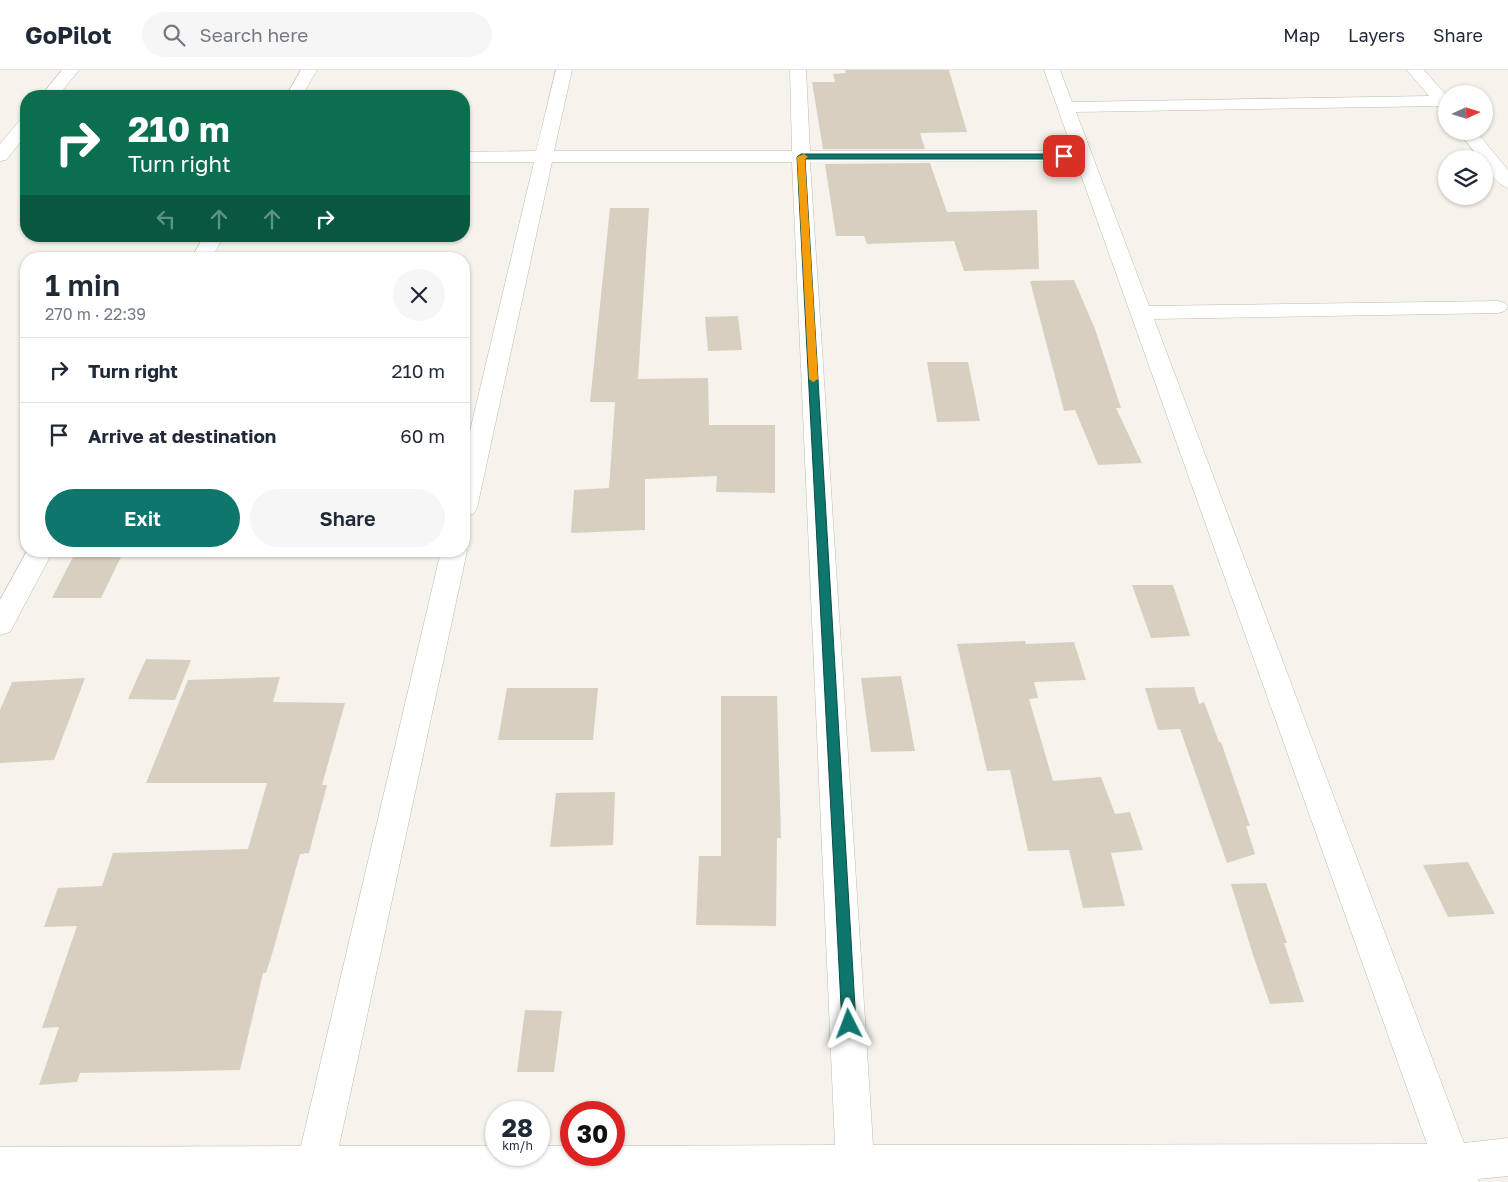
<!DOCTYPE html>
<html lang="en">
<head>
<meta charset="utf-8">
<style>
  :root { --surface:#fff; --page:#f6f6f7; --text:#1f2937; --muted:#747a83; --line:#e0e1e3; --accent:#0f766e }
  body { margin:0; font-family:"Golos Text",sans-serif; background:var(--page); color:var(--text); height:100vh; display:flex; flex-direction:column; font-size:19px; white-space:nowrap }
  * { box-sizing:border-box; margin:0 }
  p { font-size:16px; color:var(--muted) }
  .icon { flex:none; width:28px; height:28px; fill:none; stroke:currentColor; stroke-width:2; stroke-linecap:round; stroke-linejoin:round }
  .map { position:relative; flex:1; overflow:hidden }
  .panel { position:absolute; left:20px; top:182px; width:450px; height:305px; display:flex; flex-direction:column; background:var(--surface); border-radius:20px; box-shadow:0 1px 4px #0004 }
  .panel>* { flex:none }
  .banner { position:absolute; left:20px; top:20px; width:450px; height:152px; border-radius:20px; box-shadow:0 1px 4px #0004; background:#0b6e4f; color:#fff; overflow:hidden }
  .needle { width:32px; rotate:86deg }
  .buttons { position:absolute; left:1438px; top:15px; display:grid; gap:10px }
  .buttons a { display:grid; place-items:center; width:55px; height:55px; border-radius:50%; background:var(--surface); box-shadow:0 1px 4px #0004; font-size:25px }
  .speed { position:absolute; left:485px; top:1031px; display:flex; gap:10px; font-size:25px; font-weight:700; text-align:center }
  .speed>* { display:grid; place-content:center; width:65px; height:65px; border-radius:50%; background:var(--surface); box-shadow:0 1px 4px #0004; line-height:1 }
  .speed small { font-size:12px; font-weight:400 }
  .speed .limit { border:8px solid #d22; background:#fff; color:#111 }
  .pin { position:absolute; display:grid; place-items:center; width:42px; height:42px; color:#fff; margin:-21px; border-radius:10px; box-shadow:0 2px 8px #0006 }
  .me { position:absolute; width:55px; margin:-28px; rotate:357deg; stroke-linejoin:round; filter:drop-shadow(0 0 4px #0008) }
  .turn { display:flex; align-items:center; gap:18px; height:105px; padding:0 25px; font-size:22px }
  .turn .icon { width:65px; height:65px; stroke-width:2.5 }
  .turn b { display:block; font-size:35px; line-height:42px }
  .lanes { display:flex; align-items:center; height:48px; padding:0 25px; background:#0003; justify-content:center; gap:25px; direction:ltr }
  .lanes .off { opacity:.35 }
  .round { display:grid; place-items:center; flex:none; width:52px; height:52px; border-radius:26px; background:var(--page) }
  .summary { display:flex; align-items:center; justify-content:space-between; height:85px; padding:0 25px }
  h1 { font-size:30px; font-weight:600; line-height:38px }
  .primary-button { display:flex; gap:10px; margin-top:auto; padding:10px 25px }
  .primary-button a { flex:1; height:58px; border-radius:30px; background:var(--accent); color:#fff; font-size:20px; font-weight:600; line-height:58px; text-align:center }
  .primary-button a+a { background:var(--page); color:var(--text) }
  ul { padding:0; list-style:none }
  li { display:flex; align-items:center; gap:15px; height:65px; padding:0 25px; border-top:1px solid var(--line) }
  li div { flex:1 }
  li b { display:block; font-size:19px }
  li em { font-style:normal }
  header { display:flex; align-items:center; gap:30px; box-sizing:border-box; height:70px; padding:0 25px; background:var(--surface); border-bottom:1px solid var(--line) }
  header strong { font-size:24px }
  nav { display:flex; gap:28px; margin-inline-start:auto; font-size:18px }
  .search { width:350px; height:45px; background:var(--page); display:flex; align-items:center; gap:12px; box-sizing:border-box; padding:0 18px; border-radius:28px; color:var(--muted); font-size:19px }
  .map>svg:first-child { display:block }
  .building { fill:#d8cfc1 }
  .lines { fill:none; stroke-linecap:round; stroke-linejoin:round }
  .minor-casing { stroke:#c2bbae; stroke-width:1 }
  .minor { fill:#fff; fill-rule:evenodd }
  .route { fill:#0f766e; stroke:#0a4d48 }
  .slow { fill:#f59e0b }
</style>
</head>
<body>
<header>
<strong>GoPilot</strong>
<div class="search"><svg class="icon" aria-label="search" viewBox="0 0 24 24"><circle cx="10" cy="10" r="6"/><path d="M15 15l6 6"/></svg>Search here</div>
<nav><a>Map</a><a>Layers</a><a>Share</a></nav>
</header>
<div class="map">
<svg width="1508" height="1112" viewBox="0 0 1508 1112">
  <rect width="100%" height="100%" fill="#f6f3ec"/>
  <path class="building" d="M845,0H949L967,62L920,63L925,79H823L812,12H835L833,4L846,3Z
    M930,93L947,142L1037,140L1039,199L964,201L954,171L867,174L864,166H836L825,94Z
    M610,138H649L638,309L708,308L709,355H775V423L716,422L717,406L645,409V460L571,463L574,420L609,418L615,332H590Z
    M1074,210L1095,259L1121,338H1116L1142,393L1098,395L1075,340L1064,341L1030,211Z
    M738,246L742,280L708,281L705,247Z
    M927,292H968L980,351L937,352Z
    M73,487H121L101,528H52Z
    M1132,515H1173L1190,566L1151,568Z
    M1025,571L1026,574L1074,572L1086,610L1034,612L1038,628L1029,629L1053,711L1101,707L1115,744L1130,742L1143,780L1111,783L1125,836L1083,838L1069,780L1028,781L1010,700L987,701L957,574Z
    M146,589L191,590L175,630L128,629Z
    M901,606L915,681L871,682L861,608Z
    M280,607L273,632L345,633L322,715H327L309,783L300,784L273,881L266,903H263L240,1000L80,1003L77,1012L39,1015L59,957L42,958L77,856L44,857L58,818L102,816L113,783L248,779L267,713H146L188,610Z
    M85,608L54,690L0,693V640L12,612Z
    M1194,617L1199,634L1204,632L1219,672H1221L1250,756H1246L1255,784L1227,793L1180,659L1158,660L1145,618Z
    M507,618H598L593,670H498Z
    M721,626H777L781,768H777L776,856L696,855L699,786H721Z
    M615,722L613,775L550,777L556,723Z
    M1468,792L1495,844L1448,847L1423,795Z
    M1266,813L1287,873H1284L1304,932L1270,934L1254,888L1231,814Z
    M525,940L562,941L554,1002H517Z"/>
  <g class="lines">
    <defs>
      <path id="minor" d="M62,0H79L58,26H41Z
        M301,0H317L302,26H286Z
        M556,0H572L554,81H792L790,0H806L810,81H1073L1044,0H1060L1072,32L1429,26L1407,0H1424L1446,25V40L1438,36L1076,42L1149,236L1498,231L1505,233L1508,236L1505,241L1498,243L1154,249L1464,1073L1508,1068V1106L1478,1109L1479,1112H0V1077L301,1076L441,481H464V476L467,481L339,1076H496V1085H539V1076H571V1085H614V1076L835,1075L792,92H552L477,438L473,444L464,446V386L534,92H464V82L536,81ZM1076,91L1427,1074L873,1075L810,92Z
        M26,49V65L6,90L0,91V74L20,50Z
        M1458,61H1476L1508,100V118C1498,115 1484,99 1484,89H1480Z
        M204,166H224L211,189H191Z
        M27,481H53L10,562L0,565V530Z"/>
    </defs>
    <use href="#minor" class="minor-casing"/>
    <use href="#minor" class="minor"/>
  </g>
  <path class="route" d="M801,84H1064L1068,86L1064,89H805L856,954L854,959L849,961L844,959L842,954L797,87Z"/>
  <path class="slow" d="M804,84L808,87L805,89L818,309L813,312L809,309L797,87Z"/>
</svg>
<div class="buttons">
<a><svg class="needle" viewBox="-14 -14 28 28"><path d="M0-13l5 13h-10z" fill="#e53935"/><path d="M0 13l5-13h-10z" fill="#747a83"/></svg></a>
<a><svg class="icon" aria-label="layers" viewBox="0 0 24 24"><path d="M12 4l9 5-9 5-9-5zM3 14l9 5 9-5"/></svg></a>
</div>
<div class="speed"><div>28<small>km/h</small></div><div class="limit">30</div></div>
<div class="pin" style="left:1064px;top:86px;background:#d93025"><svg class="icon" aria-label="arrive" viewBox="0 0 24 24"><path d="M6 21V4h12l-3 4 3 4H6"/></svg></div>
<svg class="me" style="left:849px;top:954px" viewBox="-20 -20 40 40"><path d="M0-17L14 15 0 8-14 15z" fill="#0f766e" stroke="#fff" stroke-width="4"/></svg>
<div class="banner">
<div class="turn"><svg class="icon" aria-label="right" viewBox="0 0 24 24"><path d="M7 20v-9h11M14 6l5 5-5 5"/></svg><div><b>210 m</b>Turn right</div></div>
<div class="lanes"><svg class="icon off" aria-label="left" viewBox="0 0 24 24"><path d="M17 20v-9H6M10 6l-5 5 5 5"/></svg><svg class="icon off" aria-label="ahead" viewBox="0 0 24 24"><path d="M12 20V5M6 11l6-6 6 6"/></svg><svg class="icon off" aria-label="ahead" viewBox="0 0 24 24"><path d="M12 20V5M6 11l6-6 6 6"/></svg><svg class="icon" aria-label="right" viewBox="0 0 24 24"><path d="M7 20v-9h11M14 6l5 5-5 5"/></svg></div>
</div>
<section class="panel">
<div class="summary"><div><h1>1 min</h1><p>270 m · 22:39</p></div><a class="round"><svg class="icon" aria-label="close" viewBox="0 0 24 24"><path d="M6 6l12 12M18 6L6 18"/></svg></a></div>
<ul>
<li><svg class="icon" aria-label="right" viewBox="0 0 24 24"><path d="M7 20v-9h11M14 6l5 5-5 5"/></svg><div><b>Turn right</b></div><em>210 m</em></li>
<li><svg class="icon" aria-label="arrive" viewBox="0 0 24 24"><path d="M6 21V4h12l-3 4 3 4H6"/></svg><div><b>Arrive at destination</b></div><em>60 m</em></li>
</ul>
<div class="primary-button"><a>Exit</a><a>Share</a></div>
</section>
</div>
</body>
</html>
